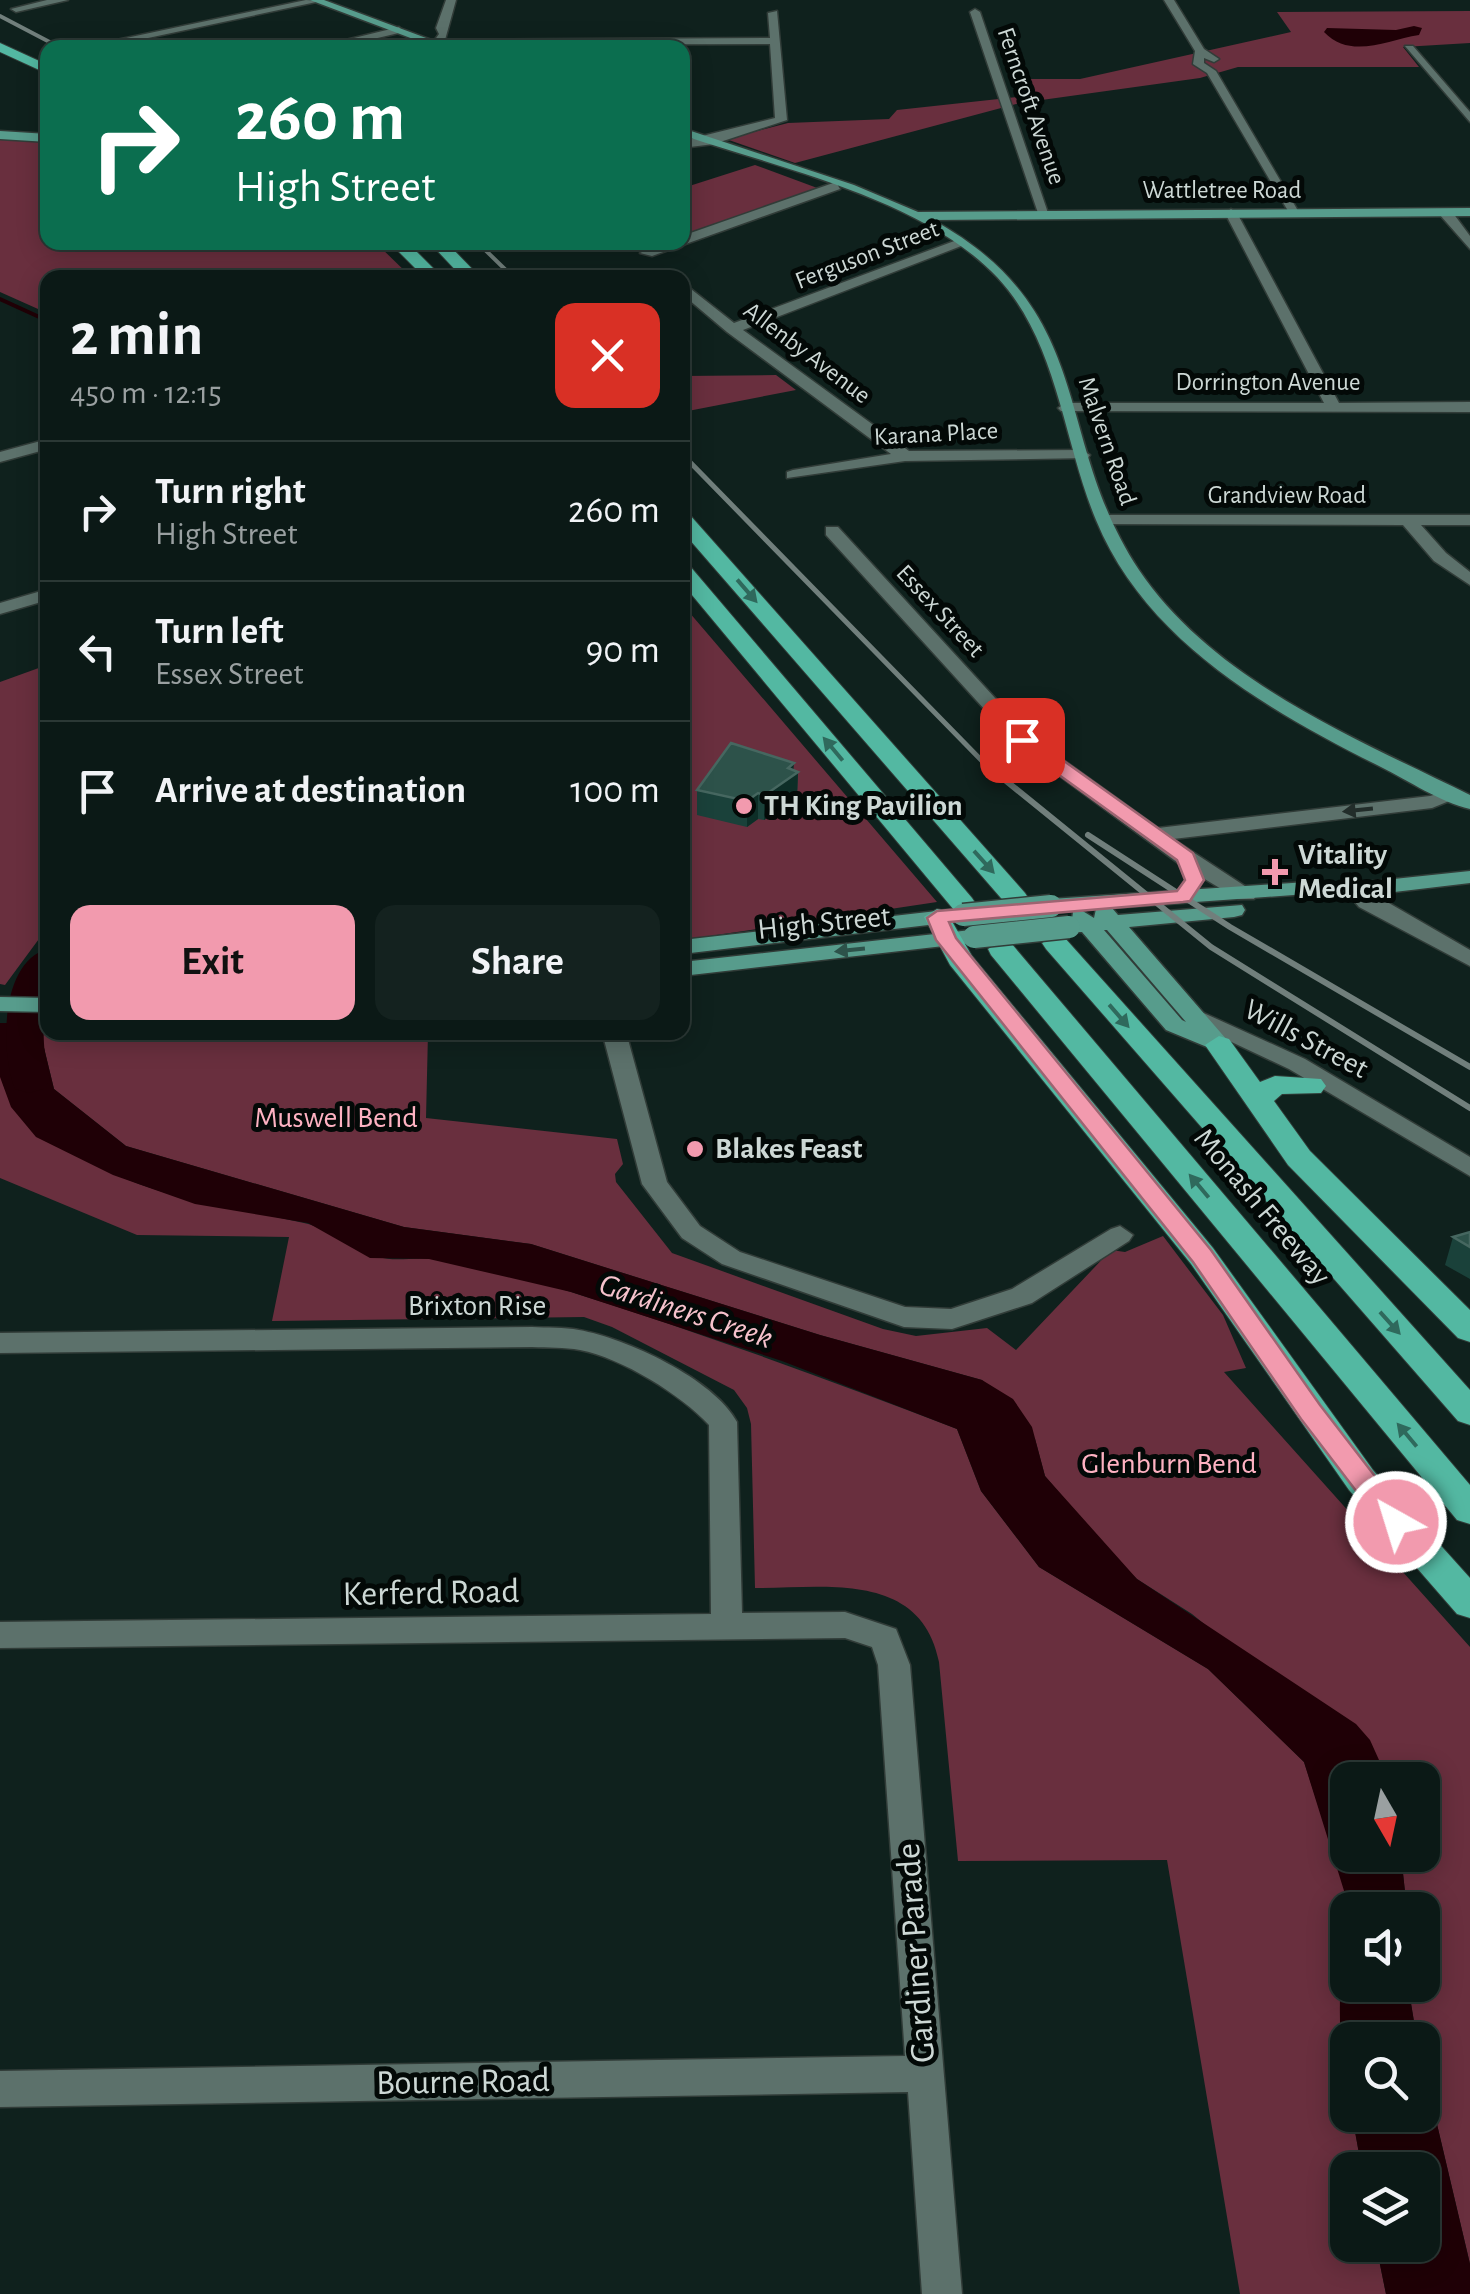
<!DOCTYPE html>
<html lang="en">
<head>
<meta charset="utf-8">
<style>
  :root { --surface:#0b1916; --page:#14221f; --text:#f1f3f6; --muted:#9aa0a1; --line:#2b3835; --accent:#f29aae }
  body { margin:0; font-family:"Alegreya Sans",sans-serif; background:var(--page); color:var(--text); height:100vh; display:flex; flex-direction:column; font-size:38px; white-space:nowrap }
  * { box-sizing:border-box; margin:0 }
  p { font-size:32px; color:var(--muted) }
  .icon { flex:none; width:55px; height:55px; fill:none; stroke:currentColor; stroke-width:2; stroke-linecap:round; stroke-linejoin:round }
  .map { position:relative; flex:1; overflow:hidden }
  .sheet { position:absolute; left:40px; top:270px; width:650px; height:770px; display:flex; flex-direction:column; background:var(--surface); border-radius:20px; box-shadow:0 5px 25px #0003,0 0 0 2px var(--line) }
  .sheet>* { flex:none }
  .banner { position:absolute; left:40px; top:40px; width:650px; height:210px; border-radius:20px; box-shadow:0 5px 25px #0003,0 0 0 2px var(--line); background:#0b6e4f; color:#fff; overflow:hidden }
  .needle { width:65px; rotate:171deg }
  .buttons { position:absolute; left:1330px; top:1762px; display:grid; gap:20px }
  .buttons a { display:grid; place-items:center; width:110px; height:110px; border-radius:20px; background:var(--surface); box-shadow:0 5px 25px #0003,0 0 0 2px var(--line); font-size:50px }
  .pin { position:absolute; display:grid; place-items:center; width:85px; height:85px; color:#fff; margin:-42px; border-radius:20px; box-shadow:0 5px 15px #0006 }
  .me { position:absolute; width:110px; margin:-55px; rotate:321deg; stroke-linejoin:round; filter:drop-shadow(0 0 8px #0008) }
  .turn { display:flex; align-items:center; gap:35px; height:210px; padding:0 30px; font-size:45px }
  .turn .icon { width:130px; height:130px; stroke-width:2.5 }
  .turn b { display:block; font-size:70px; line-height:85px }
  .round { display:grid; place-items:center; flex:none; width:105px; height:105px; border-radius:20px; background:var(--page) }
  .headline { display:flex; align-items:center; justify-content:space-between; height:170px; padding:0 30px }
  h1 { font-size:60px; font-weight:700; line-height:75px }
  .button { display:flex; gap:20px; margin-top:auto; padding:20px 30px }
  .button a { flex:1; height:115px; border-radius:20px; background:var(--accent); color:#111; font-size:40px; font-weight:700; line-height:115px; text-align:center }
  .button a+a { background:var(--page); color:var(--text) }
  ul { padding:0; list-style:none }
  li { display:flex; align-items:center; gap:30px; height:140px; padding:0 30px; border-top:2px solid var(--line) }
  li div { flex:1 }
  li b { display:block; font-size:38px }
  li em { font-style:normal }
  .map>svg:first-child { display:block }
  .green { fill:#692f3e }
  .water { fill:#1f0006 }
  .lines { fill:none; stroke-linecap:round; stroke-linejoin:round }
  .stream { stroke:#1f0006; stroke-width:4 }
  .river { fill:#1f0006; fill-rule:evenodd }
  .minor-casing { stroke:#313c38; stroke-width:3 }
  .major-casing { stroke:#313c38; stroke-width:3 }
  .highway-casing { stroke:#313c38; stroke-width:2 }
  .minor { fill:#5c716b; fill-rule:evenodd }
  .major { fill:#579c8c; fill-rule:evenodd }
  .highway { fill:#53b8a2; fill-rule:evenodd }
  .rail-far2 { stroke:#717f7c; stroke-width:4 }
  .rail-far1 { stroke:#717f7c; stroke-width:5 }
  .rail { stroke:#717f7c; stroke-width:6 }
  .major-bridge-casing { stroke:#313c38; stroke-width:25; stroke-linecap:butt }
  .major-bridge { stroke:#579c8c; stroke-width:22 }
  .wall { fill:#1a413a }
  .shaded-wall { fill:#0d2e27 }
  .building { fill:#2d524a; stroke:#466760; stroke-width:2.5 }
  .oneway { fill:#2f695c }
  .oneway2 { fill:#222d2a }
  .oneway3 { fill:#2d524a }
  .route { fill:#f29aae; stroke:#9d6471; stroke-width:2.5 }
  .poi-dot { fill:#f29aae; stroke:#030907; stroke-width:4 }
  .labels { text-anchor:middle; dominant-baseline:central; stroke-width:10; stroke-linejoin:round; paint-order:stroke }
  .far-street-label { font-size:25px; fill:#cdd8d5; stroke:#030907 }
  .poi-label { font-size:30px; font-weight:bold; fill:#cdd8d5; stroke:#030907; text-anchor:start }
  .street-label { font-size:30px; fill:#cdd8d5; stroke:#030907 }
  .park-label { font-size:30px; fill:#feb2c2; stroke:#030907 }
  .water-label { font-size:32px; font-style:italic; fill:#f6c2cc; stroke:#030907 }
  .near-street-label { font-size:35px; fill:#cdd8d5; stroke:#030907 }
</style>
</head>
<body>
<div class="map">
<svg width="1470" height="2294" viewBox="0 0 1470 2294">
  <rect width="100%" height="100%" fill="#0f211d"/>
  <path class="green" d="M1470,11V43L1403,47L1419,67H1238L1200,78L1020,103L795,163L726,139L788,123L889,119L897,110L1017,97L1012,79H1080L1291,32L1277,12Z
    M0,137L47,142L48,242L376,243L411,277L48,278L47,313L0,292Z
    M755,165L820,189L683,241V188Z
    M776,375L796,390L688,411L683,406V376Z
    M683,605L937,902L683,940Z
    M47,665V928L5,985L0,984V682Z
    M38,1023L47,1024L48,1032L428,1033L426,1118L617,1139L623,1164L615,1174L616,1182L672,1253L883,1329L916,1336L987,1328L1016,1350L1111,1250L1125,1252L1163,1236L1223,1315L1246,1368L1224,1372L1470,1647V2264L1423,2065L1422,2040H1417L1408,1985H1422V1910H1407L1401,1855H1422V1780H1388L1386,1773L1192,1614L1137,1579L1113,1557L1045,1476L1035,1439L982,1380L820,1335L531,1244L404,1227L126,1146L54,1089Z
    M0,1072C6,1104 24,1116 49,1135C136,1199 204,1200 304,1223C332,1229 351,1251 378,1257C396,1262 413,1257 431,1259C476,1264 527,1278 571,1292C701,1333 830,1380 957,1429L981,1491L1039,1567L1208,1669L1304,1762L1351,1906L1340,1965L1348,2115H1352L1362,2170H1348V2245H1376L1386,2294H1240L1167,1860L958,1861L939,1662C921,1571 826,1588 755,1588L751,1424L747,1408L734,1390L612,1327L584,1317L272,1321L289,1237L137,1235L0,1178Z"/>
  <path class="water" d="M1414,26L1422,28L1419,35C1387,40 1351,60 1324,32L1327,28L1396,30Z
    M0,1023H38L54,1089L126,1146L404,1227L531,1244L820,1335L982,1380L1013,1399L1032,1427L1045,1476L1137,1579L1356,1724L1370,1740L1388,1780H1348V1855H1401L1407,1910H1350L1304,1762L1208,1669L1039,1567L981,1491L957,1429L782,1361L571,1292L429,1259L370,1258L308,1223L195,1204L113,1175L36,1137L11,1107L0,1077Z
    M1347,1924L1348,1985H1408L1417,2040H1348L1347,2093C1337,2038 1338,1979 1347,1924Z
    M1423,2065L1470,2264V2294H1386L1376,2245H1422V2170H1362L1352,2115H1422Z"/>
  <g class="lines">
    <path class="stream" d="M0,299L48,321"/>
    <path class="river" d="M48,949C48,995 37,1034 50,1080L43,1089L29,1093L15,1089C0,1052 0,961 48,949Z"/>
    <defs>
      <path id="minor" d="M47,0H68L16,12L11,9Z
        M306,0L321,1L101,48L93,45Z
        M446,0H456L445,40L770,38L768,13L777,11L787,120L714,144L682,148V141L775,118L770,44L431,45L439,34L436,28Z
        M1164,0H1174L1204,49L1219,59L1214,62L1204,58V63L1216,71L1301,216H1291L1207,73L1193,64L1195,51Z
        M975,9L980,12L1049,216L1038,213L970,12Z
        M399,27L403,32L335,48H313Z
        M1405,46H1413L1470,112V122Z
        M836,182L840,189L652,256L640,253L664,242H682V236Z
        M1231,209L1237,213L1339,403L1470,402V412L1061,411L1058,408L1066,403H1324L1225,213Z
        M1440,209H1450L1470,236V249L1440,215Z
        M957,240L969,243L743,330L909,451L1082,450L1090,455L1088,458L905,461L787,478V472L793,470L891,454L727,332L682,294V282L734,323Z
        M48,439V449L0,462V452Z
        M1105,515H1470V525H1421L1446,553L1470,572V585L1434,561L1403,525L1099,524V516Z
        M826,527H838L1030,736L1158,828L1430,796L1454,789L1464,795L1432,808L1173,839L1257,894L1254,899H1238L1178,863L1016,744L826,535Z
        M48,589V600L0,614V603Z
        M1356,884L1470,950V966L1359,907L1345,890Z
        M1197,1010L1305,1059L1470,1157V1176L1289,1069L1189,1022L1185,1017L1189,1012Z
        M602,1032H626L667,1182L700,1226L740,1252L905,1307L951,1309L1012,1289L1111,1229L1120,1226L1133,1235L1129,1241L1032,1303L952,1329L904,1327L722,1264L682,1238L642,1184Z
        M532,1327C547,1328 564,1327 579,1330C626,1338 714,1379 737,1422L742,1613L845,1612L896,1629L910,1665L962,2294H922L908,2092L0,2107V2071L905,2056L878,1665L872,1647L845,1638L0,1648V1622L711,1614L709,1425C681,1395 622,1358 580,1350C564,1347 548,1348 532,1347L0,1353V1333Z"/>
      <path id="major" d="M310,0H324L453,48H437Z
        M682,128L854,185L918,212L1470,208V216L933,220C1100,312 1051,438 1139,570C1214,681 1355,738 1470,795V809C1440,802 1409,781 1381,767C1270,711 1146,642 1096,520C1063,441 1058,342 997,277C923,199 782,169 682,135Z
        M0,131L48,134V142L0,139Z
        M1470,871V883L1327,900L1307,894L1112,908L1118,915L1242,905L1245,910L1242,915L1234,917L1129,927L1227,1040L1231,1045L1227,1050L1219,1052L1166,1030L1082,932H1061L1058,927L1061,922L1072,920L1073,912L1081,910L1051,913L1040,906L1051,899L1307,882L1327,886ZM1096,909L1094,918L1081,910ZM1104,930H1107L1186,1022L1182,1020Z
        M963,908L971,910L974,915L971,920L682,954V940Z
        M971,930L982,937L979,942L682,976V962Z
        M0,997L48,998V1012L0,1011Z"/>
      <path id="highway" d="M0,43L48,65V74L0,52Z
        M389,242H407L443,278H425Z
        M429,242H446L481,278H463Z
        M682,512L689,514L1025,893L1029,899L1025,905H1007L682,531Z
        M682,563L689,565L972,898L976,904L972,910H954L682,583Z
        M937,909L946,911L972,956L1213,1248L1373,1470L1470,1578V1618L1457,1614L1349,1490L1191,1264L950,965L924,917Z
        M1055,935L1064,937L1470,1390V1425L1458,1421L1046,949L1042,943Z
        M1001,941L1011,943L1470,1485V1524L1457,1520L991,955L988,949Z
        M1219,1036L1229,1039L1260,1082L1275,1076L1321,1079L1326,1086L1321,1093L1282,1094L1274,1101L1310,1151L1470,1310V1342L1458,1338L1288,1165L1205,1045Z"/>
    </defs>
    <use href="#minor" class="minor-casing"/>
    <use href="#major" class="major-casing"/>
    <use href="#highway" class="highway-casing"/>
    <use href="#minor" class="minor"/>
    <use href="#major" class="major"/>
    <use href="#highway" class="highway"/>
    <path class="rail-far2" d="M0,16L61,48
      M477,242L514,278"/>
    <path class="rail-far1" d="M682,454L987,766"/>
    <path class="rail" d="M984,763L1211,947L1470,1108
      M1088,835L1230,927L1470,1067"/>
    <defs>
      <path id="major-bridge" d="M963,915L1051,906
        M974,937L1069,927"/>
    </defs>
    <use href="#major-bridge" class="major-bridge-casing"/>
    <use href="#major-bridge" class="major-bridge"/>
  </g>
  <path class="wall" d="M793,770L798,772L797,797L764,820L758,819L747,827L697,815V790Z
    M1470,1232V1279L1445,1265L1453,1237Z"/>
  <path class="shaded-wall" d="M794,763L793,775L798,772L797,797L764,820L765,795Z
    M758,793V819L747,827V801Z"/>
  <path class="building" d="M731,743L794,763L788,768L798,772L765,795L758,793L747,801L697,790Z
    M1470,1232V1247L1453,1237Z"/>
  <defs><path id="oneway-solid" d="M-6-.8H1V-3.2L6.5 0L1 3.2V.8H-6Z" transform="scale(2.5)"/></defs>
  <g class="oneway">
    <use href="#oneway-solid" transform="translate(747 591) rotate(49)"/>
    <use href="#oneway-solid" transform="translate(833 749) rotate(-130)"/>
    <use href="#oneway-solid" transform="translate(984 862) rotate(48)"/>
    <use href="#oneway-solid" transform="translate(1119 1016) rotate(49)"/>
    <use href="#oneway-solid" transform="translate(1199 1186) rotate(-130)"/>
    <use href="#oneway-solid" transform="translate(1390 1323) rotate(48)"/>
    <use href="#oneway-solid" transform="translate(1407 1435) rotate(-130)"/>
  </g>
  <use class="oneway2" href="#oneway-solid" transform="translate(1358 810) rotate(174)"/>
  <use class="oneway3" href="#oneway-solid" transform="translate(850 950) rotate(174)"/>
  <path class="route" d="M1016,736H1029L1193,853L1204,880L1190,901L1183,902L949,922L956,938L1211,1250L1320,1405L1405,1515L1409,1522L1405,1530H1386L1301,1419L1193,1262L936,940L927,918L937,911L1177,891L1185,880L1177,860L1016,744Z"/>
  <g class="poi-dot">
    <circle cx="744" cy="806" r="10"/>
    <path d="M1270 857h10v10h10v10h-10v10h-10v-10h-10v-10h10z"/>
    <circle cx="695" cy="1149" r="10"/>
  </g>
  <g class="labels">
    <g class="far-street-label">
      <text transform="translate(1031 106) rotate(71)">Ferncroft Avenue</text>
      <text x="1222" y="190">Wattletree Road</text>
      <text transform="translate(867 255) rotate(-21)">Ferguson Street</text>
      <text transform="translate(807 353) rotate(37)">Allenby Avenue</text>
      <text x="1268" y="382">Dorrington Avenue</text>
      <text transform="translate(936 434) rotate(-3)">Karana Place</text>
      <text transform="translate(1107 441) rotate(71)">Malvern Road</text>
      <text x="1287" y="495">Grandview Road</text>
      <text transform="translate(940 611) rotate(47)">Essex Street</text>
    </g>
    <g class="poi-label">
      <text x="764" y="806">TH King Pavilion</text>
      <text x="1298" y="855">Vitality<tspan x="1298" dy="34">Medical</tspan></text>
      <text x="715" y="1149">Blakes Feast</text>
    </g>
    <g class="street-label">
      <text transform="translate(824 923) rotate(-6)">High Street</text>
      <text transform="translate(1306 1039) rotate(28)">Wills Street</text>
      <text transform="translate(1262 1207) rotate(50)">Monash Freeway</text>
      <text x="477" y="1306">Brixton Rise</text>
    </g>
    <g class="park-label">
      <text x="336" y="1118">Muswell Bend</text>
      <text x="1169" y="1464">Glenburn Bend</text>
    </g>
    <g class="water-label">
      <text transform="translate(686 1311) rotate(18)">Gardiners Creek</text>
    </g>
    <g class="near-street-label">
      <text transform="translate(431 1593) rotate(-1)">Kerferd Road</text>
      <text transform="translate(916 1953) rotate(-94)">Gardiner Parade</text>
      <text transform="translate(463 2082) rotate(-1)">Bourne Road</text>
    </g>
  </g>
</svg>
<div class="buttons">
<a><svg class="needle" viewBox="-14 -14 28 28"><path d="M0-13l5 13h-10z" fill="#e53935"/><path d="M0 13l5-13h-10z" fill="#9aa0a1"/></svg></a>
<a><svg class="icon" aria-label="sound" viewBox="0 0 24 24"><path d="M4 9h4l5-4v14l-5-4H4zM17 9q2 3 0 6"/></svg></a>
<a><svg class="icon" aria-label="search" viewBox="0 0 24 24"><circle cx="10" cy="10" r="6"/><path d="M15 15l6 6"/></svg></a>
<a><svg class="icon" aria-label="layers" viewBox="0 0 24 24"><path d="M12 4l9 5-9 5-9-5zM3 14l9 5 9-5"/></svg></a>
</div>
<div class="pin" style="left:1022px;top:740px;background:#d93025"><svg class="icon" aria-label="arrive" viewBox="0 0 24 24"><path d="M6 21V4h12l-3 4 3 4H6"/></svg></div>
<svg class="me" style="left:1396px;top:1522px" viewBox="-20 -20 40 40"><circle r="17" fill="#f29aae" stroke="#fff" stroke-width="3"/><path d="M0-11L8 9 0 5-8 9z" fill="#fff"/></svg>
<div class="banner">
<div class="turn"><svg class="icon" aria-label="right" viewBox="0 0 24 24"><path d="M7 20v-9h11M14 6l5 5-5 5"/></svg><div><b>260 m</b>High Street</div></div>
</div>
<section class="sheet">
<div class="headline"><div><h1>2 min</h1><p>450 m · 12:15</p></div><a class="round" style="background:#d93025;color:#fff"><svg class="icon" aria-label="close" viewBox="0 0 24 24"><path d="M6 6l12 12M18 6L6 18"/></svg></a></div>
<ul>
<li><svg class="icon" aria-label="right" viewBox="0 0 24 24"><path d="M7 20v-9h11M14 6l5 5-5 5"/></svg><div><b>Turn right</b><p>High Street</p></div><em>260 m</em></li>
<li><svg class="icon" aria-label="left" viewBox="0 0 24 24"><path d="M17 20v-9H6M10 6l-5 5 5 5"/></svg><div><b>Turn left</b><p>Essex Street</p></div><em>90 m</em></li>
<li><svg class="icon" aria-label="arrive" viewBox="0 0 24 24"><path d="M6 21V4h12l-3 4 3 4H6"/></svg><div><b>Arrive at destination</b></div><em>100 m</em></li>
</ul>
<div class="button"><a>Exit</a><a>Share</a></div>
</section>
</div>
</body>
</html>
